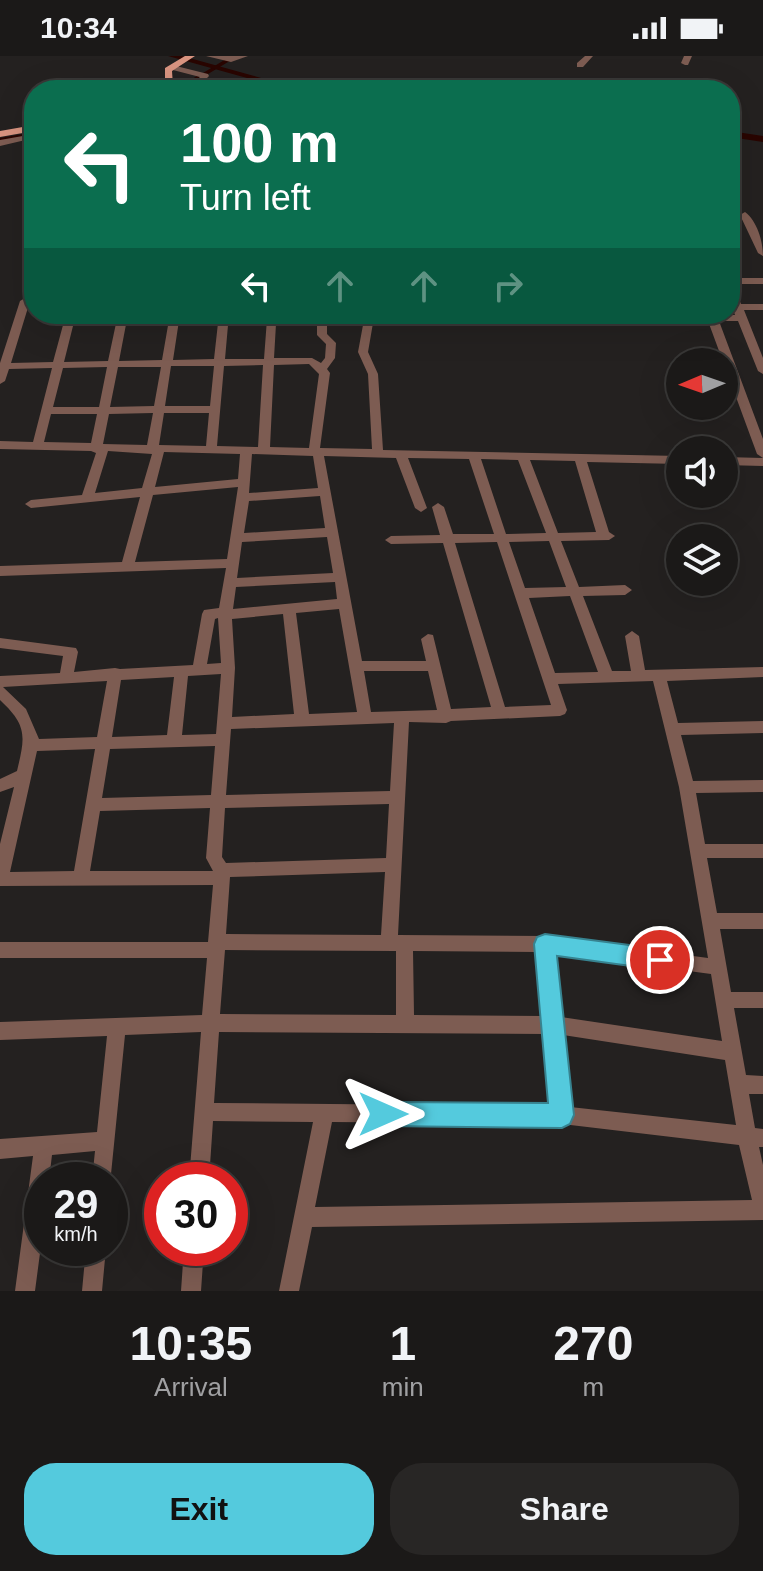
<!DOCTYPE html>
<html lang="en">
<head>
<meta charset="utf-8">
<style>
  :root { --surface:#1b1918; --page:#282625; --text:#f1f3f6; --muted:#a0a0a2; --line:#393837; --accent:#54cadd }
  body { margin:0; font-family:Arial,sans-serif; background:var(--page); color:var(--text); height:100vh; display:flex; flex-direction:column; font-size:30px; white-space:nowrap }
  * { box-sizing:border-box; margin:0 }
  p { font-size:26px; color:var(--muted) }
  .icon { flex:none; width:44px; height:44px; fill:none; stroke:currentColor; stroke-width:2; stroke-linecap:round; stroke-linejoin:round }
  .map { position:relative; height:1235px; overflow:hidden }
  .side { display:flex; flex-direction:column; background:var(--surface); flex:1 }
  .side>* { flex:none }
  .guide { position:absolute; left:24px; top:24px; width:716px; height:244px; border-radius:32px; box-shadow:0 8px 32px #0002,0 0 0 2px var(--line); background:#0b6e4f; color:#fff; overflow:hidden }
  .needle { width:52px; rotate:268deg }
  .fabs { position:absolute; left:666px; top:292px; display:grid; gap:16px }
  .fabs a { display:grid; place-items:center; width:72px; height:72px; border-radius:50%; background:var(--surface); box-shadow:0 8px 32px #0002,0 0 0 2px var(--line); font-size:40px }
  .speed { position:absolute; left:24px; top:1106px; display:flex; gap:16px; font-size:40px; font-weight:700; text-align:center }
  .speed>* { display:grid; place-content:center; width:104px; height:104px; border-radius:50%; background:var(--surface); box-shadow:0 8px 32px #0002,0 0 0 2px var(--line); line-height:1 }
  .speed small { font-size:20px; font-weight:400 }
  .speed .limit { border:12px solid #d22; background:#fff; color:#111 }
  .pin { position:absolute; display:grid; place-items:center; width:68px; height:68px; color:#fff; margin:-34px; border:4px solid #fff; border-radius:50%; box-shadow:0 2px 8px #0007 }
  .me { position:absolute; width:88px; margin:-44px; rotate:90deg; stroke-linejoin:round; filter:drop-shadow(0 0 6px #0008) }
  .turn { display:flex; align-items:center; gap:28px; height:168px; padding:0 24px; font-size:36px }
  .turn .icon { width:104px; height:104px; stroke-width:2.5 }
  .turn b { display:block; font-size:56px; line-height:68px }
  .lanes { display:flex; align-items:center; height:76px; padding:0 24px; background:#0003; justify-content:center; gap:40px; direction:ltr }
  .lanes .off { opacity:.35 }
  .eta { display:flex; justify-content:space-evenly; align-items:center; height:136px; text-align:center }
  .eta b { font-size:48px; font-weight:800; line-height:56px }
  .primary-button { display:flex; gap:16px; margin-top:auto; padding:16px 24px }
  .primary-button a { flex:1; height:92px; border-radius:32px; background:var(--accent); color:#111; font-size:32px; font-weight:800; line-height:92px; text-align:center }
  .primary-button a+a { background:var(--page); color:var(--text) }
  .status { display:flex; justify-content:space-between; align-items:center; height:56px; padding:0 40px; background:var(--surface); direction:ltr }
  .status svg { height:22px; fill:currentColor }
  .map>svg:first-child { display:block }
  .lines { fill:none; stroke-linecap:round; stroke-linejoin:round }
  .canal { fill:#290500; fill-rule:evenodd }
  .river { fill:#290500; fill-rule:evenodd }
  .minor { fill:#7d5c52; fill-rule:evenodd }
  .major { fill:#d99480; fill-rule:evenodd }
  .route { fill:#54cadd; stroke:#378390; stroke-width:2 }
</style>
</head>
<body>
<div class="status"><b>10:34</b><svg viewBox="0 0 49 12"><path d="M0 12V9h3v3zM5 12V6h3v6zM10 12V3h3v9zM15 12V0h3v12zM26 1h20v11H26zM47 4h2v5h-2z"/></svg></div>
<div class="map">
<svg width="763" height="1235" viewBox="0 0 763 1235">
  <rect width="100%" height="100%" fill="#242120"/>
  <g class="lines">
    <path class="canal" d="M231,0H238L208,18L203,17Z
      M197,20L200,22L199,23L181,34H174Z
      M34,76V80L0,86V82Z"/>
    <path class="river" d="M168,0H182L304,34H290Z
      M730,75L763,80V86L730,81Z"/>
    <path class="minor" d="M206,0H248L231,6Z
      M585,0H593L583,11H577V7Z
      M684,0H692L688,9H685L681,7Z
      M172,9L208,18L209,20L195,34H186L200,21L169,13L168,11Z
      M34,78V82L0,90V84Z
      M745,156C757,165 763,185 763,200L758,197L740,159Z
      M730,222H763V228H730Z
      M730,230L735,233L741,248H763V254H744L763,302V318L758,315L738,265H719L763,383V402L757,398L708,265L573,264L568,261L573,258L735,259L730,245Z
      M25,242L30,245L11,307L53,306L66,258H76L64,306L108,305L118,258H128L119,305L162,304L170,258H180L173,304L214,303L219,258H229L225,303H264L267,263L337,261C348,254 364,260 373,267L368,296L378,318L383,394L680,400V408L587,406L609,476L615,480L609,484L561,485L579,531L625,529L632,534L625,539L583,540L612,615H631L625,580L632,575L639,580L645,614L763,611V621L667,625L678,667L763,665V677L681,679L693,725L763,724V736L696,737L705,788H763V802H707L717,857H763V873H720L731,936H763V952H734L746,1019L763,1020V1038H749L755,1072L763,1073V1091H759L763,1109V1164L312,1171L299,1235H279L313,1066L213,1065L209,1124H189L201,976L125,979L110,1128V1124H92L95,1095L52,1099L49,1124H42V1182L35,1235H15L33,1100L0,1103V1083L97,1076L107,980L0,984V966L202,959L207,902H0V886H208L213,829L0,830V788L14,731L0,736V723L17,715C25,681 28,670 0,644V620L60,617L63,600L0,592V582L76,592L78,596L74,616L115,612L120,613L193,609L202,558L204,554L219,552L226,512L0,520V510L122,506L140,441L31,452L25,448L31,444L82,439L96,397L91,395L0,393V385L33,386L52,312L9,313L5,325L0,328V307L20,245ZM348,263L363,269L358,296L368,318L372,393L320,392L330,317L327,313L335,302L336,287L327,278V268L340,267ZM276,268H317V279L326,288L325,302L321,307L312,302H274ZM309,308L319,318L309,392L270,391L274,309ZM263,309L258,391L217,390L224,310ZM171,310H214L210,350H165ZM107,311L99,351H53L63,312ZM118,311H161L154,350L110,351ZM153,357L147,389L103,388L109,358ZM164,357H209L206,390L159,389ZM51,358H97L91,387L44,386ZM108,395L152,398L142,432L95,437ZM164,396L240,398L238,423L155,431ZM252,398L313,400L318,432L249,437ZM324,400L396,402L415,452L421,456L427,452L408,402L469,403L494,478H453L444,451L438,447L432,451L440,479L391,480L385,484L391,488L443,487L491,651L451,653L433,579L428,578L421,583L426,605H362ZM481,403L518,404L546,477L506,478ZM530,404L575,405L596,476L558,477ZM238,431L227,503L135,506L153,439ZM320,440L325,472L244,477L249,445ZM327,481L333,517L237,522L242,486ZM549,485L566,531L525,532L509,486ZM497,486L551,649L505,651L455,487ZM335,526L337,543L233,553L236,531ZM570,540L598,616L555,617L529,542ZM339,553L357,656L309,658L296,557ZM283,558L294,658L232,661L235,612L232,563ZM218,562L221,607L207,608L215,563ZM364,615H428L437,654L371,656ZM221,618L216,678L182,679L188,620ZM174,621L167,679L112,681L121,624ZM107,625L97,681L39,683L26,653L3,631ZM653,625L679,731L708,902L545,880L398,879L409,666L446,667L451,665L560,660L565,658L567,654L558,628ZM394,667L390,735L226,739L231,673ZM215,690L211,739L102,742L110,693ZM95,693L74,815L10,816L37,695ZM389,748L386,802L226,807L222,801L225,752ZM210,752L206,802L213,815H90L100,755ZM385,816L381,879L226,878L230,821ZM225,894L396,895V959L220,958ZM413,895L537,896L543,960L414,959ZM554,897L711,918L722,985L561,961ZM219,976L545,978L552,1050L214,1047ZM563,979L725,1004L736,1069L570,1051ZM332,1066L562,1068L739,1089L752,1144L315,1151Z
      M724,401L763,402V410L724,409Z
      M86,1192H106L102,1235H82Z
      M184,1192H204L201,1235H181Z"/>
    <path class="major" d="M185,0H195L172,15L173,30L168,34H158L165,27V12Z
      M34,69V75L0,81V75Z"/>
  </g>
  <path class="route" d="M545,878L660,893L668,896L671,904L668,911L660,914L557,900L574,1059L570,1068L562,1072L383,1070L375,1066L371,1058L375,1049L383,1046L548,1047L534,888L537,881Z"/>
</svg>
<div class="fabs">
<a><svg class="needle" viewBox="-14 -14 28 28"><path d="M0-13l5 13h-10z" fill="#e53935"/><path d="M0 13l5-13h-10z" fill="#a0a0a2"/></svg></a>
<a><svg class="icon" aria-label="sound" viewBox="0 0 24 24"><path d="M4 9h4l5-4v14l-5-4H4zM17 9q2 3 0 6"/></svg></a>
<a><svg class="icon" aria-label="layers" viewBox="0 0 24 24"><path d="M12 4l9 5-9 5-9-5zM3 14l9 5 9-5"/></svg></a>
</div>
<div class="speed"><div>29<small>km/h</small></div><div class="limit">30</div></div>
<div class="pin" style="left:660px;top:904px;background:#d93025"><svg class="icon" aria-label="arrive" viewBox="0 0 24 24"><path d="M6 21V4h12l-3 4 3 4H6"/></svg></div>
<svg class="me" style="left:383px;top:1058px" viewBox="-20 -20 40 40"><path d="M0-17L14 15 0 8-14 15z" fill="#54cadd" stroke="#fff" stroke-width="4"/></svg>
<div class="guide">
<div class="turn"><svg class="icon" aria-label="left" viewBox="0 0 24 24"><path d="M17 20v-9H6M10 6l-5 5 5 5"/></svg><div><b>100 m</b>Turn left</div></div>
<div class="lanes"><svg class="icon" aria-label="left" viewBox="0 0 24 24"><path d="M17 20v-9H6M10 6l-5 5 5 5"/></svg><svg class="icon off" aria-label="ahead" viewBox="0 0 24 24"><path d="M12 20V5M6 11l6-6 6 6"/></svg><svg class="icon off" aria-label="ahead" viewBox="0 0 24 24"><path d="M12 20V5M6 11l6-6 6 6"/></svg><svg class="icon off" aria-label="right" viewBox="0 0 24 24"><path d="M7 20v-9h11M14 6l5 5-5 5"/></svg></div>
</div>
</div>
<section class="side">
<div class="eta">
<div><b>10:35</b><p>Arrival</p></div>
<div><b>1</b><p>min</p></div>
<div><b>270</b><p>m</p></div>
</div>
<div class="primary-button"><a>Exit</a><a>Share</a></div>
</section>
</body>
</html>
